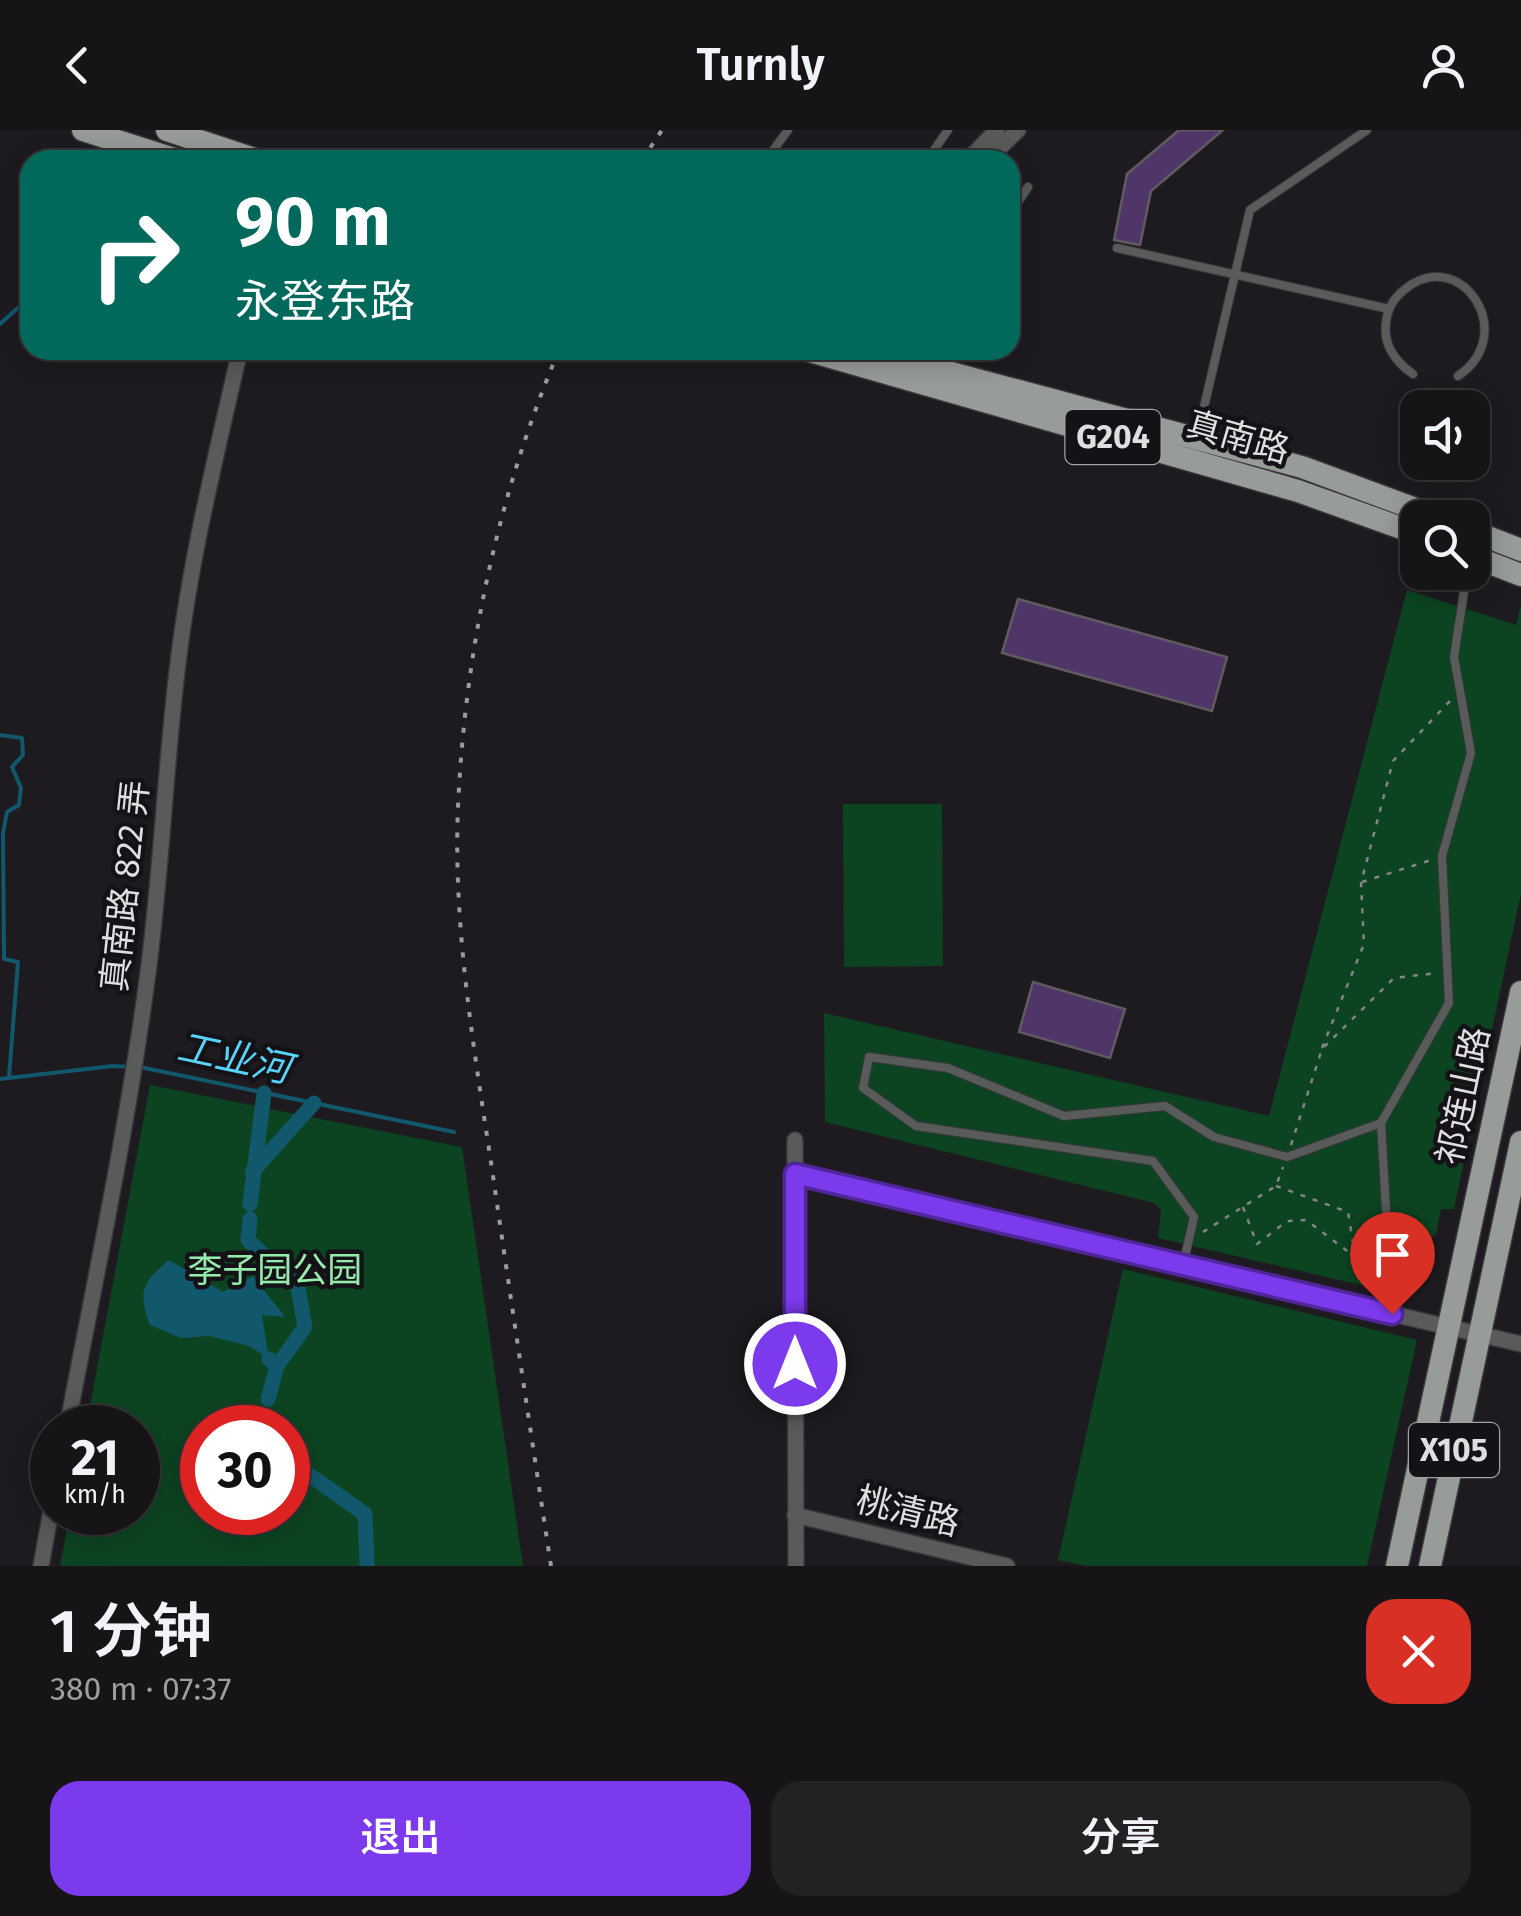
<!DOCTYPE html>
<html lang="zh">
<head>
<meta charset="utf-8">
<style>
  :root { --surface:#161417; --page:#232124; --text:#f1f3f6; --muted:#9e9ea1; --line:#353336; --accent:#7c3aed }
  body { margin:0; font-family:"Fira Sans","Noto Sans SC",sans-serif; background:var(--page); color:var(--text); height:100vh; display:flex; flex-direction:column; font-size:38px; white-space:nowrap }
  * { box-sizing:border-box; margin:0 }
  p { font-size:32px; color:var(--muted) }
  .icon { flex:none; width:55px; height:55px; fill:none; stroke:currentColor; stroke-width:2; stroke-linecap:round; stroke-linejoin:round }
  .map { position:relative; height:1436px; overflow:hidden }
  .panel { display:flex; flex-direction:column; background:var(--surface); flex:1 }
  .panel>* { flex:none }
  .top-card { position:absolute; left:20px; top:20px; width:1000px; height:210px; border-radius:30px; box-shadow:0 5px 25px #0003,0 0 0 2px var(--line); background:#00695c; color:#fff; overflow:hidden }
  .controls { position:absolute; left:1400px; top:260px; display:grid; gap:20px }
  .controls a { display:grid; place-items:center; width:90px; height:90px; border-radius:20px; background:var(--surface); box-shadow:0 5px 25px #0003,0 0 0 2px var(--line); font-size:50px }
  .speed { position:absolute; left:30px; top:1275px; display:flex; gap:20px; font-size:50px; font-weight:700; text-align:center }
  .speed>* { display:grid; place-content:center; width:130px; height:130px; border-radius:50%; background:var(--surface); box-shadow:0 5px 25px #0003,0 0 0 2px var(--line); line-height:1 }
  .speed small { font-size:25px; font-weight:400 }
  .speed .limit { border:15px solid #d22; background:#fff; color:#111 }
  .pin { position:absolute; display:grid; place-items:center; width:85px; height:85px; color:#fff; margin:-102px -42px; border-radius:50% 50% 50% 0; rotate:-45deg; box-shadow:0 0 10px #0007 }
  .pin .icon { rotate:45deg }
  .me { position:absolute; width:110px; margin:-55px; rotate:0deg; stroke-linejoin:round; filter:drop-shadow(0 0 8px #0008) }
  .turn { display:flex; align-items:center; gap:35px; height:210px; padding:0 50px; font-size:45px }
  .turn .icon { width:130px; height:130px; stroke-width:2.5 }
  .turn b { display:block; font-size:70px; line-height:85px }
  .round { display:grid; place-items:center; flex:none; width:105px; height:105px; border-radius:30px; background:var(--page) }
  .head { display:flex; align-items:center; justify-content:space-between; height:170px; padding:0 50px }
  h1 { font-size:60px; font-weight:600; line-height:75px }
  .button { display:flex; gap:20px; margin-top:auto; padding:20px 50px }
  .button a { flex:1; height:115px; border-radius:30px; background:var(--accent); color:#fff; font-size:40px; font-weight:600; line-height:115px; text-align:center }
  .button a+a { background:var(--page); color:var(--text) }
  header { display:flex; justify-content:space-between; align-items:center; height:130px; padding:0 50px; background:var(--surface); font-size:45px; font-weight:600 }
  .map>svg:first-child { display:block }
  .green { fill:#0c4421; fill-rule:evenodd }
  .water { fill:#11586c }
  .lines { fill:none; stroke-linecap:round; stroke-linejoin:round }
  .stream { stroke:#11586c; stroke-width:4 }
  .canal { stroke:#11586c; stroke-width:15 }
  .building { fill:#503569; stroke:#5f5c61; stroke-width:2.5 }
  .lane-casing { stroke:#38363a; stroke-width:10 }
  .street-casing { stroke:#38363a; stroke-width:18 }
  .primary-casing { stroke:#38363a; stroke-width:25 }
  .path { stroke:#858487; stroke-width:2.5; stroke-dasharray:5 8; stroke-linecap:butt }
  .lane { stroke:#595b5a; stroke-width:8 }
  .street { stroke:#595b5a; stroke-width:15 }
  .primary { stroke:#979c99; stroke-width:22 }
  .rail { stroke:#9c9b9e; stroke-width:4; stroke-dasharray:5 10; stroke-linecap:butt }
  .route-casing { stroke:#51269a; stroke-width:25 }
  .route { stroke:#7c3aed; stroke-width:18 }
  .labels { text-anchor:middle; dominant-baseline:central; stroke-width:9; stroke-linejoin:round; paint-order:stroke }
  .shield { fill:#141216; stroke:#a2a1a4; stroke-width:2.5 }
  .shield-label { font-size:32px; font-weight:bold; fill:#dfdee1 }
  .street-label { font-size:35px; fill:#dfdee1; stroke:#141216 }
  .park-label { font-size:35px; fill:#95ebac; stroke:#141216 }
  .water-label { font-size:38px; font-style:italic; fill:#58d4fb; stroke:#141216 }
</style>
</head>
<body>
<header><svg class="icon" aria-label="back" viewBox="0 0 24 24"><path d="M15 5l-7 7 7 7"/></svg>Turnly<svg class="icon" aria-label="person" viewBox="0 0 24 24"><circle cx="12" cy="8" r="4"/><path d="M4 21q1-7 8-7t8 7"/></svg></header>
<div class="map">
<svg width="1521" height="1436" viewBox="0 0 1521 1436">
  <rect width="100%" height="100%" fill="#1d1b1f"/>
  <path class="green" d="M1407,460L1516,495L1521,475V763L1454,1079H1441L1436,1104L1410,1124L1404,1165L1158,1108L1161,1080L1154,1073L825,992L824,883L1269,986Z
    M843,674H942L943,836L844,837Z
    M150,955L462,1017L523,1436H60L70,1383L138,1382V1298L86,1297ZM202,1298H288V1382H202Z
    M1123,1139L1417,1210L1367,1436H1086L1058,1430Z"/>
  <path class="water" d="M169,1130L223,1162L253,1146L285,1187L262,1185L269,1229L249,1216L209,1206L181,1208L150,1195C137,1161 143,1152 169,1130Z"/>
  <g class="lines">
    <path class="stream" d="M0,194L30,167
      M0,605L22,608L23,625L12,637L21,658L19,675L7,682L3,703L4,829L18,832L9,947
      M140,937L454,1002
      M0,949L113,936L131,937"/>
    <path class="canal" d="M252,1042L314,973
      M250,1074L264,963
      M250,1089L248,1110L298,1158L305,1197L277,1236L269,1229
      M268,1269L277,1236
      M298,1337L365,1384L367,1436"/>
  </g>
  <path class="building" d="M1179,0H1223L1151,61L1140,115L1114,110L1127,44Z
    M1018,469L1227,527L1212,581L1002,523Z
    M1033,852L1125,879L1110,928L1019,902Z"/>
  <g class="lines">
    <defs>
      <path id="lane" d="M766,30L788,0
        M927,30L948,0
        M1010,84L1028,57
        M1117,118L1389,179
        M1413,244C1396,232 1383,215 1386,193C1387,180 1394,168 1404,160C1459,113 1521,203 1458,246
        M1197,307L1250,80L1367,0
        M1183,1135L1194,1087L1153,1031L916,996L863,958L869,927L948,938L1064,986L1165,976L1214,1007L1287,1027L1381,993
        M1392,1182L1381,993L1449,873L1442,726L1471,623L1454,527L1467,442"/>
      <path id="street" d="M968,30L997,0
        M987,30L1018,0
        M795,1010L796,1436
        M795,1044L1521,1214
        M67,1298C95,1149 127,1000 147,850C162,742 165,633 179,525C192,422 217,321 240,220
        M795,1385L1007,1436
        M41,1436L52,1375"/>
      <path id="primary" d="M83,0L177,30
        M167,0L257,30
        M806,220L1298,361L1418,404
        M866,220L1302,337L1440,388
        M1472,401L1521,420
        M1472,426L1521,445
        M1397,1436L1521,862
        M1430,1436L1521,1012"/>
    </defs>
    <use href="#lane" class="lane-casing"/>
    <use href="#street" class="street-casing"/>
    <use href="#primary" class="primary-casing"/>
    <path class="path" d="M1362,752L1431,730
      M1322,918L1364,814L1361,753L1393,631L1450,571
      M1291,1015L1322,919L1394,848L1438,843
      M1276,1056L1348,1082L1358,1144L1379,1149
      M1243,1077L1257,1114L1287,1091L1306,1090L1354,1126
      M1203,1102L1276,1056L1283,1037"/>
    <use href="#lane" class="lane"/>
    <use href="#street" class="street"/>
    <use href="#primary" class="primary"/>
    <path class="rail" d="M642,30L662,0
      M551,1436C531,1304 511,1171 492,1039C474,919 453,798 458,677C465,520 498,364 559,220"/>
  </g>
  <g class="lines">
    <defs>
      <path id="route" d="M795,1234V1044L1392,1184"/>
    </defs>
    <use href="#route" class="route-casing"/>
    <use href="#route" class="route"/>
  </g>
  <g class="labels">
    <g class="shield">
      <rect x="1065.5" y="280" width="95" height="54" rx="8"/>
      <rect x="1409" y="1293" width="90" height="54" rx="8"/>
    </g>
    <g class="shield-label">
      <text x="1113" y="307">G204</text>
      <text x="1454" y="1320">X105</text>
    </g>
    <g class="street-label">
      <text transform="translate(1238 307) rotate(16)">真南路</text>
      <text transform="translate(125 756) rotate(-84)">真南路 822 弄</text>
      <text transform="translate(1463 966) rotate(-78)">祁连山路</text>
      <text transform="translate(908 1381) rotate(14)">桃清路</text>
    </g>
    <g class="park-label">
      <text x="275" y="1140">李子园公园</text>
    </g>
    <g class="water-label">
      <text transform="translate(234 928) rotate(12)">工业河</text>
    </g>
  </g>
</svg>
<div class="controls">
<a><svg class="icon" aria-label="sound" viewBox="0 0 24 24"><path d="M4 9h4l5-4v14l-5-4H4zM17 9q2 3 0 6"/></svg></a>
<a><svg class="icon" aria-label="search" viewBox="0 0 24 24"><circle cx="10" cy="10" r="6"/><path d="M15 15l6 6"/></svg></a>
</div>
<div class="speed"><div>21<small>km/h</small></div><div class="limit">30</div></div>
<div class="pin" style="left:1392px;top:1184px;background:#d93025"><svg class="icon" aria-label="arrive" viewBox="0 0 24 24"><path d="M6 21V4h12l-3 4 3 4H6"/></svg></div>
<svg class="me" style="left:795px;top:1234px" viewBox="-20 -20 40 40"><circle r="17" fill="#7c3aed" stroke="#fff" stroke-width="3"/><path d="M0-11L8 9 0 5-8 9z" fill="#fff"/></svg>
<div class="top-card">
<div class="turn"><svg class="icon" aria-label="right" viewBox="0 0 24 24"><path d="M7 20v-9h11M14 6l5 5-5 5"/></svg><div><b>90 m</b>永登东路</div></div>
</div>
</div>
<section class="panel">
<div class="head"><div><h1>1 分钟</h1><p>380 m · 07:37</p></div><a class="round" style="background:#d93025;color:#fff"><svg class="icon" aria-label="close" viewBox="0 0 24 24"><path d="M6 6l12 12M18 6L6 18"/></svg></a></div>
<div class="button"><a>退出</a><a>分享</a></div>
</section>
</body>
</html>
